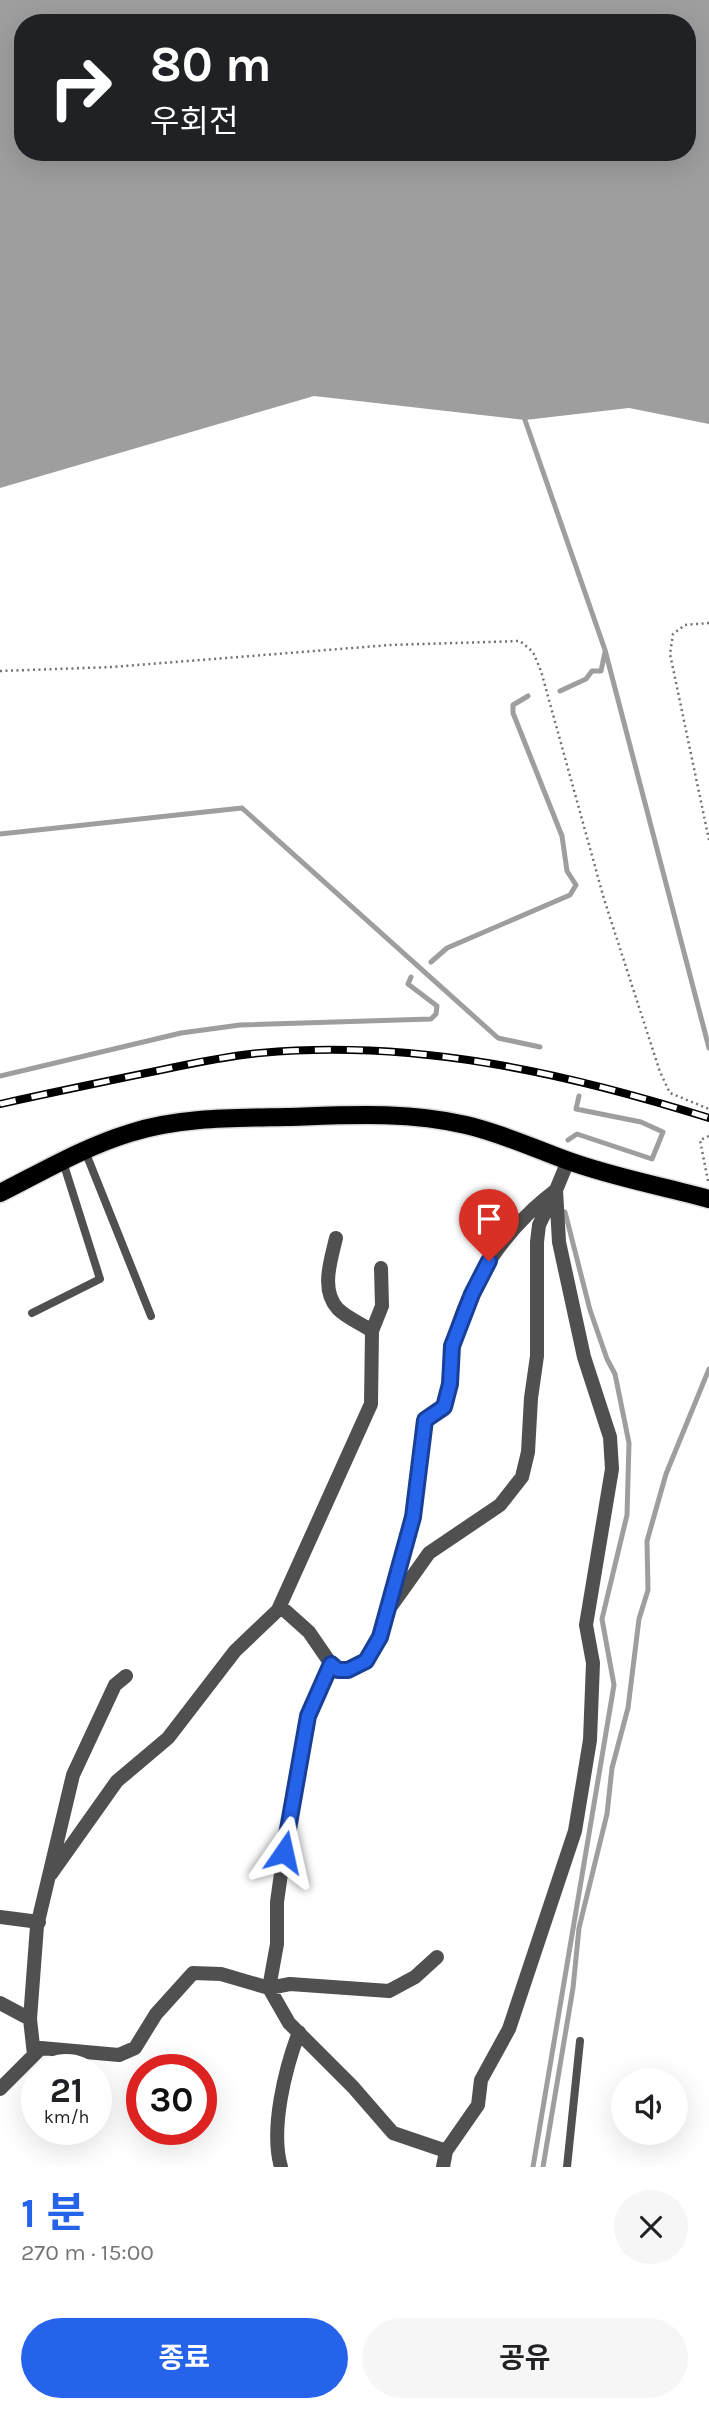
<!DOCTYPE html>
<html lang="ko">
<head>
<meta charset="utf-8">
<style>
  :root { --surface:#fff; --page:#f6f6f6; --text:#202124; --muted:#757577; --accent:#2563eb }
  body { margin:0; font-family:Karla,"Noto Sans KR",sans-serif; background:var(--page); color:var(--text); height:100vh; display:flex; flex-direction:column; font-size:26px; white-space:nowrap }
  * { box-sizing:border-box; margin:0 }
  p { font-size:23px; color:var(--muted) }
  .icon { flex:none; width:38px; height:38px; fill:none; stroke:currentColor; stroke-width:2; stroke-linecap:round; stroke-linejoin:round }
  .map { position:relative; height:2167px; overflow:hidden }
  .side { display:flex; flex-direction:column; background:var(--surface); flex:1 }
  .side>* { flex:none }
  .banner { position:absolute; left:14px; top:14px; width:682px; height:147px; border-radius:28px; box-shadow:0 7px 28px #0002; background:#202124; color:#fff; overflow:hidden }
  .controls { position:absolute; left:611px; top:2068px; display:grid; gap:14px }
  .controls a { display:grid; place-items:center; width:77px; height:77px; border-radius:50%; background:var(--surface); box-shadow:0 7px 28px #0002; font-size:35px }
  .speed { position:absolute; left:21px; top:2054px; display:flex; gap:14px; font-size:35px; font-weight:700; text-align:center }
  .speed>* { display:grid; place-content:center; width:91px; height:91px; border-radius:50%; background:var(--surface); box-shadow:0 7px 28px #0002; line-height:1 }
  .speed small { font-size:18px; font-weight:400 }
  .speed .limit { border:10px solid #d22; background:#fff; color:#111 }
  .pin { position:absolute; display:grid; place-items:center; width:60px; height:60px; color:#fff; margin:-72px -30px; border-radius:50% 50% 50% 0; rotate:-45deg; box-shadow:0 0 7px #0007 }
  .pin .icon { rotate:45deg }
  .me { position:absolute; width:77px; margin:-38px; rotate:11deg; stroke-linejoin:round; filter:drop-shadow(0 0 5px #0008) }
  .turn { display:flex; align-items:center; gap:24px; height:147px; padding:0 21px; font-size:32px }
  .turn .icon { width:91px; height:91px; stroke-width:2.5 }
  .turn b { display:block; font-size:49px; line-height:60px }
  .round { display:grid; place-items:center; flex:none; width:74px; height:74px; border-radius:37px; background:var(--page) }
  .summary { display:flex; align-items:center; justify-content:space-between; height:119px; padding:0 21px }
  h1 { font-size:42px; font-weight:700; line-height:52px; color:var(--accent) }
  .primary-button { display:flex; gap:14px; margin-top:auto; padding:14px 21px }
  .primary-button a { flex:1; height:80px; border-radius:42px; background:var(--accent); color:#fff; font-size:28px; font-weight:700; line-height:80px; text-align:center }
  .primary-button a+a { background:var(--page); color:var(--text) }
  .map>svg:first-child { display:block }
  .water { fill:#9e9e9e; fill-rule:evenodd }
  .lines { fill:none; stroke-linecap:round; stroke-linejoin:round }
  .stream { stroke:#9e9e9e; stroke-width:5 }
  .primary-casing { stroke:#dbdbdb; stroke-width:21 }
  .path { stroke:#727272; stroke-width:2.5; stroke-dasharray:2 3.5; stroke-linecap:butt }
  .service { stroke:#505050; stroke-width:8 }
  .minor { stroke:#505050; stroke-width:14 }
  .primary { stroke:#000; stroke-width:18 }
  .rail-casing { stroke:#000; stroke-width:8 }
  .rail { stroke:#fff; stroke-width:5; stroke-dasharray:16; stroke-linecap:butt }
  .route-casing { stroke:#184099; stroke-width:18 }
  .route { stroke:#2563eb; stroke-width:12 }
</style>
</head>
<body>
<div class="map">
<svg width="709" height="2167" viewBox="0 0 709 2167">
  <rect width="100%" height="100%" fill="#fff"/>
  <path class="water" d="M0,0H709V424L629,408L525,420L314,396L0,488ZM23,23H688V152H23Z"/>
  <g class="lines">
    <path class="stream" d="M525,420L605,650L709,1048
      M560,691L586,679L592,671H601L605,652
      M0,834L242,808L498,1038L540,1047
      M431,962L447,948L570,895L576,885L567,871L562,836L513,713V705L528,696
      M0,1076L181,1033L240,1025L431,1019L436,1014L437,1006L408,984L411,977
      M568,1140L577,1134L652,1159L663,1132L641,1122L576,1109L579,1096
      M533,2167L614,1685L602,1619L627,1515L629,1443L615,1374L607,1359L590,1310L565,1212
      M543,2167L573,1988L579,1928L607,1814L612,1768L628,1708L639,1619L648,1590L647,1541L666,1474L709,1369"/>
    <defs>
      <path id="primary" d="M0,1193C42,1172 84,1147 130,1133C180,1117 235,1118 287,1117C346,1115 408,1111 466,1125C501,1133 533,1148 566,1160C612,1177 662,1186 709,1199"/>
    </defs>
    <use href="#primary" class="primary-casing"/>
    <path class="path" d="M709,623L685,625L673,634L670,654L709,840
      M0,671L112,667L390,645L520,641L533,652L541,671L604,899L660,1072L670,1093L709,1109
      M708,1181L700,1140L709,1136"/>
    <path class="service" d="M85,1151L151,1316
      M32,1313L100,1279L63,1162
      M567,2167L580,2041"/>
    <path class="minor" d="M336,1238C331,1260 320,1290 338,1309C347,1318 362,1324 372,1331
      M392,1605L429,1553L500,1505L522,1477L528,1452L531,1398L537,1356V1242L539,1225L554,1194
      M280,1606L309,1632L331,1664L308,1716L284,1852L277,1902V1944L269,1988L290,1984L389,1991L415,1977L437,1957
      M331,1664L338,1670H348L366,1661L380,1637L413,1517L425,1420C457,1406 447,1372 453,1344C466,1284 508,1226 556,1190
      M51,1874L117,1781L168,1738L235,1651L278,1610L371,1404L372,1331L382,1306L381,1268
      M0,1917L39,1922
      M0,2003L30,2019
      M34,2055L30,2019L37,1926L73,1775L115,1685L126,1676
      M0,2089L41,2048L119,2055L135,2048L156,2014L193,1973L221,1974L269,1988L289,2023L353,2087L393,2133L446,2151
      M281,2167C270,2129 285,2069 299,2032
      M443,2167L446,2151L478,2105L481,2080L509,2029L575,1831L590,1740L593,1663L586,1625L612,1469L610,1437L584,1357L559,1242L556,1190L568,1161"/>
    <use href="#primary" class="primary"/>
    <defs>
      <path id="rail" d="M0,1104C54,1092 107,1081 161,1070C194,1063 227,1056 260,1053C414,1039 563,1072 709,1118"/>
    </defs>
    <use href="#rail" class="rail-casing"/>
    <use href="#rail" class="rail"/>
  </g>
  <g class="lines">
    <defs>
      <path id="route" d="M284,1852L308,1716L331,1664L338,1670H348L366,1661L380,1637L413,1517L425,1420L444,1407L450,1384L452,1346L472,1294L489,1261"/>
    </defs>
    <use href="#route" class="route-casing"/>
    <use href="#route" class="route"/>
  </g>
</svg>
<div class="controls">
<a><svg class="icon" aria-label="sound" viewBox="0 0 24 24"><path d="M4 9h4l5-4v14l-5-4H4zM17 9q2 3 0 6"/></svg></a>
</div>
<div class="speed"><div>21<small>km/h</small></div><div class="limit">30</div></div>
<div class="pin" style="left:489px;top:1261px;background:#d93025"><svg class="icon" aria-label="arrive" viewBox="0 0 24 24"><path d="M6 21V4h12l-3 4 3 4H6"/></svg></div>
<svg class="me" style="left:284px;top:1852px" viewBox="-20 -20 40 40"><path d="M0-17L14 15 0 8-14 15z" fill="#2563eb" stroke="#fff" stroke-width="4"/></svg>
<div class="banner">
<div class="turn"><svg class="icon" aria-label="right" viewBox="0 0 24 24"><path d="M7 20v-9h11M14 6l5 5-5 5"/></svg><div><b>80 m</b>우회전</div></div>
</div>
</div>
<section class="side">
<div class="summary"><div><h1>1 분</h1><p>270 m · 15:00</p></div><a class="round"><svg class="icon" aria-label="close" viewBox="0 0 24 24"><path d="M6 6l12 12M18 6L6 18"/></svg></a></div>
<div class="primary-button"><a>종료</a><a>공유</a></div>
</section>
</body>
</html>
